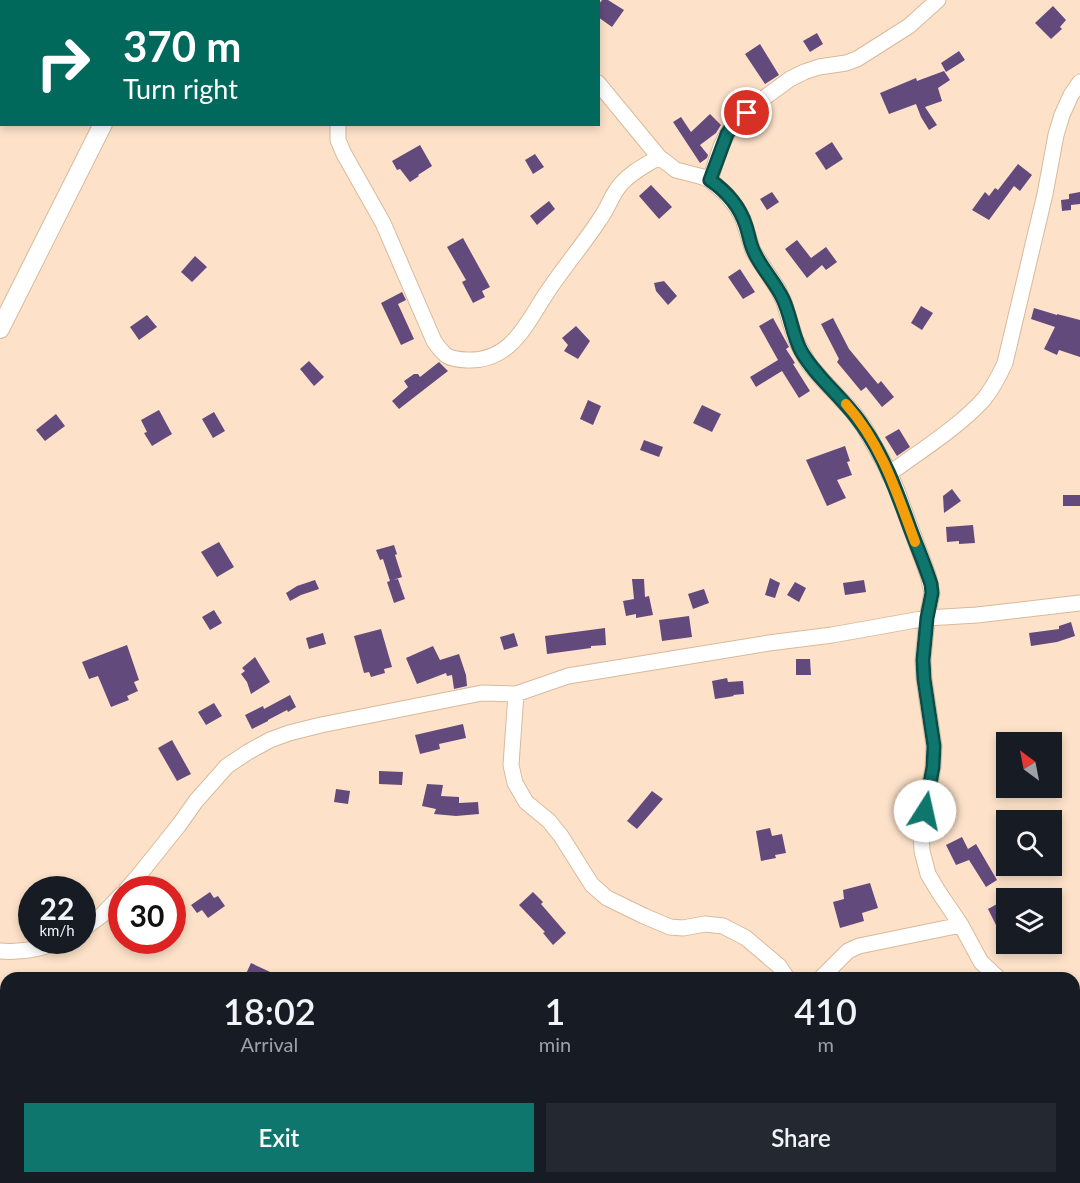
<!DOCTYPE html>
<html lang="en">
<head>
<meta charset="utf-8">
<style>
  :root { --surface:#171b24; --page:#242831; --text:#f1f3f6; --muted:#9ea1a6; --accent:#0f766e }
  body { margin:0; font-family:Lato,sans-serif; background:var(--page); color:var(--text); height:100vh; display:flex; flex-direction:column; font-size:22px; white-space:nowrap }
  * { box-sizing:border-box; margin:0 }
  p { font-size:20px; color:var(--muted) }
  .icon { flex:none; width:33px; height:33px; fill:none; stroke:currentColor; stroke-width:2; stroke-linecap:round; stroke-linejoin:round }
  .map { position:relative; flex:1; overflow:hidden }
  .details { position:absolute; left:0px; top:972px; width:1080px; height:212px; display:flex; flex-direction:column; background:var(--surface); border-radius:18px 18px 0 0; box-shadow:0 3px 9px #0003 }
  .details>* { flex:none }
  .banner { position:absolute; left:0px; top:0px; width:600px; height:126px; box-shadow:0 3px 9px #0003; background:#00695c; color:#fff; overflow:hidden }
  .needle { width:39px; rotate:328deg }
  .tools { position:absolute; left:996px; top:732px; display:grid; gap:12px }
  .tools a { display:grid; place-items:center; width:66px; height:66px; border-radius:0px; background:var(--surface); box-shadow:0 3px 9px #0003; font-size:30px }
  .speed { position:absolute; left:18px; top:876px; display:flex; gap:12px; font-size:30px; font-weight:700; text-align:center }
  .speed>* { display:grid; place-content:center; width:78px; height:78px; border-radius:50%; background:var(--surface); box-shadow:0 3px 9px #0003; line-height:1 }
  .speed small { font-size:15px; font-weight:400 }
  .speed .limit { border:9px solid #d22; background:#fff; color:#111 }
  .pin { position:absolute; display:grid; place-items:center; width:51px; height:51px; color:#fff; margin:-26px; border:3px solid #fff; border-radius:50%; box-shadow:0 2px 6px #0007 }
  .me { position:absolute; width:66px; margin:-33px; rotate:10deg; stroke-linejoin:round; filter:drop-shadow(0 0 4px #0008) }
  .turn { display:flex; align-items:center; gap:21px; height:126px; padding:0 24px; font-size:27px }
  .turn .icon { width:78px; height:78px; stroke-width:2.5 }
  .turn b { display:block; font-size:42px; line-height:51px }
  .eta { display:flex; justify-content:space-evenly; align-items:center; height:102px; text-align:center }
  .eta b { font-size:36px; font-weight:600; line-height:42px }
  .primary-button { display:flex; gap:12px; margin-top:auto; padding:12px 24px }
  .primary-button a { flex:1; height:69px; border-radius:0px; background:var(--accent); color:#fff; font-size:24px; font-weight:600; line-height:69px; text-align:center }
  .primary-button a+a { background:var(--page); color:var(--text) }
  .map>svg:first-child { display:block }
  .building { fill:#634a7c }
  .lines { fill:none; stroke-linecap:round; stroke-linejoin:round }
  .minor-casing { stroke:#d9b999; stroke-width:17 }
  .tertiary-casing { stroke:#d9b999; stroke-width:20 }
  .minor { stroke:#fff; stroke-width:15 }
  .tertiary { stroke:#fff; stroke-width:18 }
  .route-casing { stroke:#0a4d48; stroke-width:15 }
  .route { stroke:#0f766e; stroke-width:10 }
  .slow { stroke:#f59e0b; stroke-width:10 }
</style>
</head>
<body>
<div class="map">
<svg width="1080" height="1183" viewBox="0 0 1080 1183">
  <rect width="100%" height="100%" fill="#fde2c9"/>
  <path class="building" d="M602,0H608L624,10L612,27L598,17V5Z
    M1053,6L1066,20L1060,27L1062,29L1051,39L1035,23Z
    M817,33L823,44L810,52L803,41Z
    M760,44L779,75L765,84L745,54Z
    M959,51L965,60L946,72L941,63Z
    M944,71L950,80L938,88L942,101L925,107L937,125L929,130L921,117L916,104L889,114L880,93L916,78L917,81Z
    M710,114L721,125L716,133L700,145L708,155L707,158L700,163L673,122L681,117L691,132Z
    M832,142L843,159L826,170L815,153Z
    M420,145L432,166L418,175L419,176L410,182L400,169L397,170L392,161Z
    M535,154L544,167L533,174L525,160Z
    M1018,164L1032,175L1020,191L1014,186L989,220L972,210L985,192L989,196L995,188L998,190Z
    M651,185L672,207L659,219L639,196Z
    M772,192L779,202L767,210L760,199Z
    M1080,192V204L1071,205V210L1062,211L1061,200L1069,199V194Z
    M549,201L555,209L537,225L530,216Z
    M463,238L490,287L482,291L485,297L473,303L462,282L466,280L447,247Z
    M797,240L811,258L826,247L837,262L826,270L822,265L807,278L785,249Z
    M195,256L207,267L192,282L181,272Z
    M740,269L755,292L743,299L728,277Z
    M664,281L677,296L668,305L656,291L654,283Z
    M402,292L406,300L398,304L414,339L401,345L381,303Z
    M921,306L933,313L922,330L911,323Z
    M1034,308L1057,315V314L1080,320V357L1059,350L1057,355L1044,349L1055,327L1031,319Z
    M147,315L157,327L139,340L130,327Z
    M773,318L789,347L786,349L795,363L793,364L810,391L799,398L782,371L756,387L750,377L778,360L759,326Z
    M833,318L849,349L878,384L881,381L894,397L882,407L866,387L861,391L837,362L839,359L821,324Z
    M576,326L590,341L578,359L564,351L568,345L562,338Z
    M309,361L324,377L314,386L300,369Z
    M439,362L448,371L399,409L392,401L408,387L404,381L414,374H418L420,377Z
    M588,400L601,406L593,425L580,419Z
    M702,405L721,414L712,432L693,423Z
    M159,410L172,434L152,446L144,433L147,432L141,420Z
    M214,412L225,431L213,438L202,419Z
    M56,414L65,426L45,441L36,430Z
    M899,429L910,447L897,456L885,437Z
    M644,440L663,447L659,457L640,450Z
    M845,446L850,461L847,462L852,475L837,480L846,498L827,506L806,460Z
    M952,489L961,501L944,513L943,496Z
    M1063,495H1080V506H1063Z
    M973,525L975,543L959,544V541L947,542L946,527Z
    M219,542L234,567L217,577L201,552Z
    M394,545L397,554L395,555L402,577L393,580L398,579L405,599L394,603L387,582L390,581L383,559L380,560L376,550Z
    M770,578L780,583L775,598L765,595Z
    M632,579H644L645,597L649,596L653,615L636,618V614L626,616L623,601L634,599Z
    M315,580L319,589L301,595L290,601L286,593L297,586Z
    M864,580L866,592L845,595L843,583Z
    M795,582L806,588L799,602L787,595Z
    M704,589L709,603L693,609L688,594Z
    M214,610L222,623L210,630L202,617Z
    M689,616L692,637L662,641L659,620Z
    M1071,622L1075,636L1057,642L1031,646L1029,633L1059,629V626Z
    M605,628L606,645L591,646V648L547,654L545,636Z
    M381,629L392,667L384,669L385,673L371,677L369,672L364,673L354,636Z
    M323,633L326,644L309,649L306,638Z
    M514,633L518,646L504,650L500,637Z
    M127,645L139,680L134,682L138,691L127,696L129,700L111,707L98,676L89,679L82,662Z
    M433,646L440,660L459,654L466,675L467,686L454,689L452,675L447,676L446,673L417,684L406,658Z
    M255,657L270,682L251,694L247,682L241,674L245,671L242,668Z
    M796,659H810L811,675H796Z
    M727,678L728,682L743,681L744,694L733,695L734,696L715,699L712,681Z
    M290,695L296,707L288,712L287,710L268,720V721L252,729L245,715L263,706L264,709Z
    M214,703L222,716L206,725L198,712Z
    M463,724L466,738L439,744L440,749L420,754L415,735Z
    M172,740L191,774L177,781L158,748Z
    M379,771L403,772L402,785L379,784Z
    M427,784L443,785L441,796L459,797V803L478,802L479,814L456,816L434,814L436,809L422,806Z
    M336,789L350,791L348,804L334,802Z
    M652,791L663,799L637,829L627,821Z
    M770,828L772,836L782,834L786,853L775,855L776,858L761,861L756,831Z
    M962,837L968,849L976,844L997,880L986,887L969,860L956,865L946,845Z
    M870,883L878,908L862,913L864,921L840,928L833,902L844,899L843,890Z
    M210,892L214,898L218,896L225,906L208,918L202,910L197,913L191,905Z
    M533,892L543,902L541,904L566,933L553,945L543,933L545,932L519,905Z
    M1006,899V945L988,909Z
    M251,963L283,978H244Z"/>
  <g class="lines">
    <defs>
      <path id="minor" d="M362,0V2
        M483,0L488,2
        M575,2L576,0
        M598,83L659,157L676,170L703,177L710,180L726,194L737,208L743,219L753,251L778,289L784,302L795,338L801,350L809,364L821,378L853,412L864,427L887,468L896,488L928,575L932,593L927,618L923,660L924,679L934,746L933,767L921,833L922,851L928,874L938,891L961,925L981,962L998,978
        M338,124V140L344,154L383,223L434,341C445,357 448,359 467,360C511,362 526,324 546,294C563,268 583,245 600,219C608,208 612,194 621,184C631,172 646,165 659,157
        M710,180L721,146L727,134L734,124L760,101L790,79L804,72L819,67L846,63L857,59L909,26L938,0
        M889,474C920,451 959,427 984,399C993,388 999,376 1005,363L1045,194L1056,135L1062,115L1071,95L1080,82
        M516,694L511,765L515,783L526,802L549,821L561,836L592,885L607,898L644,916L670,927L683,928L705,924L723,926L746,938L779,966L787,978
        M126,890L139,875L179,825L196,801L227,766L248,752L270,740L289,733L321,725L482,693L516,694L568,676L690,656L769,643L832,635L927,618L977,615L1080,603
        M82,930L102,915L122,894
        M0,951C22,953 42,949 63,940
        M821,978L848,951L859,946L961,925
        M1074,1002H1080
        M909,1183L910,1178"/>
      <path id="tertiary" d="M152,2V0
        M0,329L103,124"/>
    </defs>
    <use href="#minor" class="minor-casing"/>
    <use href="#tertiary" class="tertiary-casing"/>
    <use href="#minor" class="minor"/>
    <use href="#tertiary" class="tertiary"/>
  </g>
  <g class="lines">
    <defs>
      <path id="route" d="M747,113L734,124L727,134L710,180C726,191 740,207 746,226C749,235 750,244 754,252C762,269 775,282 783,299C791,316 792,334 801,351C817,379 844,398 862,425C884,456 897,492 910,528C917,547 925,565 931,584L932,593L927,618L923,660L924,679L934,746L933,767L925,811"/>
    </defs>
    <use href="#route" class="route-casing"/>
    <use href="#route" class="route"/>
    <path class="slow" d="M846,404C881,443 897,493 915,542"/>
  </g>
</svg>
<div class="tools">
<a><svg class="needle" viewBox="-14 -14 28 28"><path d="M0-13l5 13h-10z" fill="#e53935"/><path d="M0 13l5-13h-10z" fill="#9ea1a6"/></svg></a>
<a><svg class="icon" aria-label="search" viewBox="0 0 24 24"><circle cx="10" cy="10" r="6"/><path d="M15 15l6 6"/></svg></a>
<a><svg class="icon" aria-label="layers" viewBox="0 0 24 24"><path d="M12 4l9 5-9 5-9-5zM3 14l9 5 9-5"/></svg></a>
</div>
<div class="speed"><div>22<small>km/h</small></div><div class="limit">30</div></div>
<div class="pin" style="left:747px;top:113px;background:#d93025"><svg class="icon" aria-label="arrive" viewBox="0 0 24 24"><path d="M6 21V4h12l-3 4 3 4H6"/></svg></div>
<svg class="me" style="left:925px;top:811px" viewBox="-20 -20 40 40"><circle r="19" fill="#fff"/><path d="M0-13L10 11 0 6-10 11z" fill="#0f766e"/></svg>
<div class="banner">
<div class="turn"><svg class="icon" aria-label="right" viewBox="0 0 24 24"><path d="M7 20v-9h11M14 6l5 5-5 5"/></svg><div><b>370 m</b>Turn right</div></div>
</div>
<section class="details">
<div class="eta">
<div><b>18:02</b><p>Arrival</p></div>
<div><b>1</b><p>min</p></div>
<div><b>410</b><p>m</p></div>
</div>
<div class="primary-button"><a>Exit</a><a>Share</a></div>
</section>
</div>
</body>
</html>
